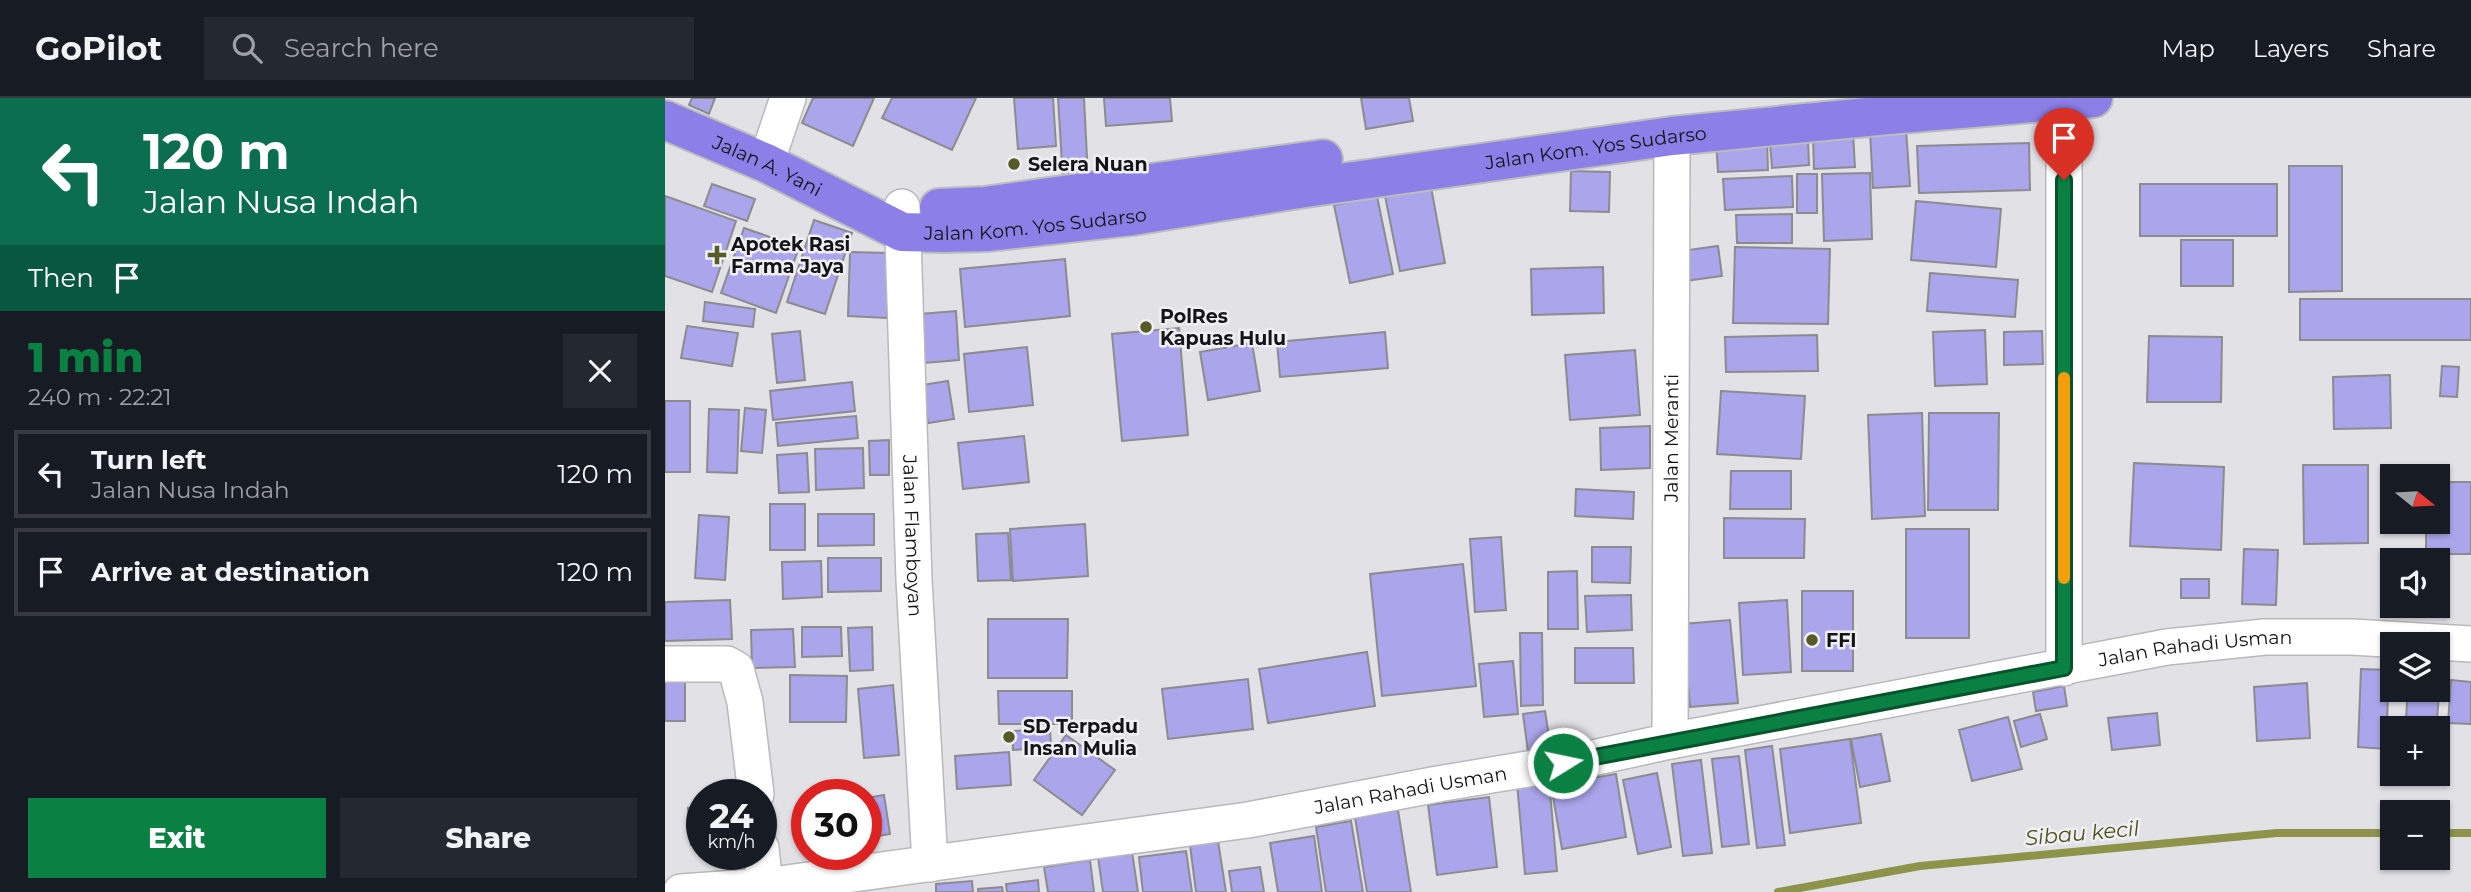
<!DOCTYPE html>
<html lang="en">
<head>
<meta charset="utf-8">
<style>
  :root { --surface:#171b24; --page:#242831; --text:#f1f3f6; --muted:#9ea1a6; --line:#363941; --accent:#0b8043 }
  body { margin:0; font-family:Montserrat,sans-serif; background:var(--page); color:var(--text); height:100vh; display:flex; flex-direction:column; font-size:26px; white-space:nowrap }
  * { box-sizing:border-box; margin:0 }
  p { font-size:23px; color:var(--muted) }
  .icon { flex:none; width:38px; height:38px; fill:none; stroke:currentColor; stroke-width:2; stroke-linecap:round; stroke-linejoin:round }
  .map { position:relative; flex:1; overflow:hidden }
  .drawer { display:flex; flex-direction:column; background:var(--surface); width:665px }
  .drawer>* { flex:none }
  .guide { background:#0b6e4f; color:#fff; overflow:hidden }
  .needle { width:46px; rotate:108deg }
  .tools { position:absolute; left:1715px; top:366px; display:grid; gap:14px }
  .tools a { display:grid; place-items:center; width:70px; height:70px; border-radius:0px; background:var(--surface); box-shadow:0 2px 5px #0004; font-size:35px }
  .speed { position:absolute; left:21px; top:681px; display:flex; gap:14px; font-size:35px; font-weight:700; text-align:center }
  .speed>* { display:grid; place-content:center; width:91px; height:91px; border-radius:50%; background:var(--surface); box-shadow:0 2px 5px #0004; line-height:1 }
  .speed small { font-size:18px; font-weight:400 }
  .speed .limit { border:10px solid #d22; background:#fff; color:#111 }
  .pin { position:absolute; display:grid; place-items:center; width:60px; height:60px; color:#fff; margin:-72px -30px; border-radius:50% 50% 50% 0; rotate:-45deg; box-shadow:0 0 7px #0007 }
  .pin .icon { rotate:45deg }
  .me { position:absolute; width:77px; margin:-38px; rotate:80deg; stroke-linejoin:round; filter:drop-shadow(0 0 5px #0008) }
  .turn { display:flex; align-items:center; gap:24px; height:147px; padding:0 28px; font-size:32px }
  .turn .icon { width:91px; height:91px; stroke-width:2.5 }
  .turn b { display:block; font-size:49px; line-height:60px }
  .then { display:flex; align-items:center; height:66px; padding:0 28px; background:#0003; gap:14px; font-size:26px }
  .round { display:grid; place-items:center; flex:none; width:74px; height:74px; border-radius:0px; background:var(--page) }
  .overview { display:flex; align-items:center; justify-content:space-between; height:119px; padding:0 28px }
  h1 { font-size:42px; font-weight:800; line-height:52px; color:var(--accent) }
  .action { display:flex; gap:14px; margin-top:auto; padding:14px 28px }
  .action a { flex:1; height:80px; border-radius:0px; background:var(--accent); color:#fff; font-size:28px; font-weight:800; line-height:80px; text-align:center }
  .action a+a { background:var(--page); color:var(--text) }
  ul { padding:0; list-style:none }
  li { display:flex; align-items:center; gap:21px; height:88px; margin:0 14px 10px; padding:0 14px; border:4px solid var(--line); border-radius:0px }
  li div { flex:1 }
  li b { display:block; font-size:26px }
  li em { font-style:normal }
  header { display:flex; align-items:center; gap:42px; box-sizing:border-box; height:98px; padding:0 35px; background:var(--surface); border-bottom:2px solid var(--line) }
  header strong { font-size:33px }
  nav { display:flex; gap:38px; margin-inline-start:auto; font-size:24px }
  .search { width:490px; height:63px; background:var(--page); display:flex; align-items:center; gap:18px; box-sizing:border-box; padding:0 24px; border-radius:0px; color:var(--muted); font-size:26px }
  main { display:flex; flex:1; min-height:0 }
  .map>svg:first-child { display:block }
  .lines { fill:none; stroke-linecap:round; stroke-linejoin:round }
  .stream { stroke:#8d9348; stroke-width:8 }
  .building { fill:#aba5eb; stroke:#8b8b90; stroke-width:2 }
  .minor-casing { stroke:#b8b8bd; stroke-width:38 }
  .highway-casing { stroke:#bdbdbe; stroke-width:42 }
  .minor { stroke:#fff; stroke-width:35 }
  .highway { stroke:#8d7fe8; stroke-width:38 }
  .route-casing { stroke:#07532c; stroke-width:18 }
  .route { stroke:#0b8043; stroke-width:12 }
  .slow { stroke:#f59e0b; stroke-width:12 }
  .poi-dot { fill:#565b28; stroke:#efeff4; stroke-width:2.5 }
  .labels { text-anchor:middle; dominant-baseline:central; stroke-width:5; stroke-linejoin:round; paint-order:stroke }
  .street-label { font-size:19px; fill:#141416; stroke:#efeff4 }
  .poi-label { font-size:19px; font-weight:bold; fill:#141416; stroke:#efeff4; text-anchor:start }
  .water-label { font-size:21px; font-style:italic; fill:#4d5119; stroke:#efeff4 }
</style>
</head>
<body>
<header>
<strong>GoPilot</strong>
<div class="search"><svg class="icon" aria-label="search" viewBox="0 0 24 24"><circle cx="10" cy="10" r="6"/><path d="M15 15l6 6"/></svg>Search here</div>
<nav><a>Map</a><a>Layers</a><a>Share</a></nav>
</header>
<main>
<section class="drawer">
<div class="guide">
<div class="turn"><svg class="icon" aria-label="left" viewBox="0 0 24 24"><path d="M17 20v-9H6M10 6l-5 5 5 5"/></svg><div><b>120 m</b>Jalan Nusa Indah</div></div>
<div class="then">Then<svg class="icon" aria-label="arrive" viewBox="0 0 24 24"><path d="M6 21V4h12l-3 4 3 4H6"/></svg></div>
</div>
<div class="overview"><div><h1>1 min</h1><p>240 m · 22:21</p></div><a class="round"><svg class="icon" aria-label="close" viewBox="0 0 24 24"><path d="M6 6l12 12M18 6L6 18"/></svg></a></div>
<ul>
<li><svg class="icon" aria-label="left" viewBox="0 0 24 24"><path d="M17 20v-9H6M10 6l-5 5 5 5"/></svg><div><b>Turn left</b><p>Jalan Nusa Indah</p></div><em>120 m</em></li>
<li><svg class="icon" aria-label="arrive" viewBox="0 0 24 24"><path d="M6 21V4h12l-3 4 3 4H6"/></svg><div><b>Arrive at destination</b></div><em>120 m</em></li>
</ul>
<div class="action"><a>Exit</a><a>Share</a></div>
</section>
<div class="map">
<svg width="1806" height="794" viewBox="0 0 1806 794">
  <rect width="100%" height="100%" fill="#e1e1e6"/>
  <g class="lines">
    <path class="stream" d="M1773,735H1806
      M1113,794L1255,768L1612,735H1727"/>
  </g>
  <path class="building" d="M27,0H50L44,16L24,7Z
    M148,0H209L188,48L137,25Z
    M227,0H311L287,52L217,20Z
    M349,0H388L391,48L353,51Z
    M393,0H419L423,80L398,82Z
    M439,0H505L507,23L441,28Z
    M696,0H744L748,23L701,31Z
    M1241,31L1245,88L1208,90L1205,34Z
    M1188,35L1190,69L1149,71L1148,37Z
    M1102,41L1103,72L1053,74L1051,43Z
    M1143,42L1144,67L1107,70L1105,45Z
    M1364,45L1365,92L1254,95L1252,48Z
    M1624,68H1677V193L1624,194Z
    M906,73L945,74L944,114L905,113Z
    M1205,75L1207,141L1159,143L1157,76Z
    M1132,76H1152V115H1132Z
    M1127,78L1128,109L1060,112L1058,81Z
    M47,86L90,101L82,123L39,108Z
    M1475,86H1612V138H1475Z
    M766,89L780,165L735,173L720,98Z
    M0,98L71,123L47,194L0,178Z
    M712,98L728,176L685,185L669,107Z
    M1251,103L1336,111L1331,169L1246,162Z
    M1127,116V145H1072L1071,117Z
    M149,122L187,135L160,216L122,204Z
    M79,130L134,149L111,215L56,195Z
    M1516,142H1568V188H1516Z
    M1053,148L1057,178L1013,184L1009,154Z
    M1070,149L1165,151L1163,226L1068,225Z
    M185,154L224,155L222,220L183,218Z
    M400,161L405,218L300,229L295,171Z
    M938,169L939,215L867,217L866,171Z
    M1265,175L1353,182L1350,219L1262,213Z
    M1635,201H1806V242H1635Z
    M40,204L90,211L88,229L38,223Z
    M291,213L294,262L259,265L255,216Z
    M22,228L73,235L67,268L16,260Z
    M514,230L523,337L457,343L447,236Z
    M1320,232L1322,286L1270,288L1268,234Z
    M135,233L140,282L112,285L107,236Z
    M1377,233L1378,266L1339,267V234Z
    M720,234L723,270L615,279L612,244Z
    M1152,237L1153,273L1061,274L1060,239Z
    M1484,238L1557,239L1556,304H1482Z
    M587,245L595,293L543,302L535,254Z
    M362,249L368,307L304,314L299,256Z
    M970,252L975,317L905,322L900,257Z
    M1777,268L1794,269L1792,299L1775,298Z
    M1725,277L1726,330L1669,331L1668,279Z
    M283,283L289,321L263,325L257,287Z
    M187,284L190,313L108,322L105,293Z
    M1056,293L1140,298L1136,361L1052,356Z
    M0,303H25V374H0Z
    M80,310L101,312L97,355L76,353Z
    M44,311L74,312L72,375L42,374Z
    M1257,315L1260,418L1207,421L1203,317Z
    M1264,315H1334L1333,412H1263Z
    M191,318L193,340L113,348L111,325Z
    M985,328V370L936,372L935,330Z
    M359,338L364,384L298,391L293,345Z
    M224,342V377H205L204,343Z
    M198,350L199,390L151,392L150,351Z
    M142,355L144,394L114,395L112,357Z
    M1469,365L1559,369L1556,452L1465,448Z
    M1638,367H1703V445L1639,446Z
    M1066,373H1126V411H1065Z
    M1773,384H1806V456H1761V424H1773Z
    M911,391L969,394L968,421L910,418Z
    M105,406H140V452H105Z
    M153,416H209V447L153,448Z
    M34,417L64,419L60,482L30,480Z
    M1059,420L1140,421L1139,460H1059Z
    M420,426L423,478L348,483L345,431Z
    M1241,431H1304V540H1241Z
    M343,435L346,482L313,483L311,436Z
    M836,439L841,512L810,514L805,441Z
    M927,449H966L965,485L927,484Z
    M1579,451L1613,452L1611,507L1577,506Z
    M163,460H216V493L163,494Z
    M156,463L157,499L118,501L117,464Z
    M798,466L811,588L717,598L705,476Z
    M912,473L913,531H883V474Z
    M1516,481H1544V500H1516Z
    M1137,493H1188V573H1137Z
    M966,497L967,532L922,534L920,498Z
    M65,502L67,541L0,543V504Z
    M1122,502L1126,574L1078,577L1074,505Z
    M323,521H403L402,580H323Z
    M1065,522L1073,605L1025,609L1018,526Z
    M137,529H176L177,558L137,559Z
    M207,529L208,572L185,573L183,530Z
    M128,531L130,569L87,570L86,532Z
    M855,535H877L878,607L856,608Z
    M910,550H968L969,585H910Z
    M702,554L710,608L603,625L594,571Z
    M848,563L853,616L819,619L814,566Z
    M1773,570H1776L1772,622L1741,620L1743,592H1773Z
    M1696,571L1724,572L1721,651L1693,649Z
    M125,577L182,578L181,624H125Z
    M0,580H20V623H0Z
    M583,581L588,631L503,641L497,591Z
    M1786,582L1806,584V626L1783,625Z
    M1642,585L1645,640L1592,643L1589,589Z
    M228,587L234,657L199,660L193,591Z
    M1399,588L1402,608L1371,613L1368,594Z
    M333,593H407V626H334Z
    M880,613L886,651L863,654L858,616Z
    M1492,615L1495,647L1447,652L1443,620Z
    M1375,616L1382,641L1356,649L1349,623Z
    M1343,619L1357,671L1307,683L1294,632Z
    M385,631L386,650L348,652L347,633Z
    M1216,636L1225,683L1195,689L1186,641Z
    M401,637L450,672L417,717L369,682Z
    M1185,641L1196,725L1125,735L1115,651Z
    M1107,648L1120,747L1092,750L1080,652Z
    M344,654L346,687L292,691L290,658Z
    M1074,658L1084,746L1057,749L1047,661Z
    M1036,662L1047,755L1018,758L1007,666Z
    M992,675L1006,749L973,756L958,682Z
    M951,676L961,739L897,751L886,687Z
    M884,682L892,773L860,776L852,685Z
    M219,697L225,736L201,740V700Z
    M824,699L832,769L772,777L763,707Z
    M37,709V746L26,747L23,710Z
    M733,712L746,794H702L690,719Z
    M686,723L698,794H661L651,729Z
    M649,738L657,794H613L605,745Z
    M553,743L561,794H531L525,747Z
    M521,753L527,794H478L474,759Z
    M467,754L473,794H438L433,759Z
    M425,762L429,794H383L379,769Z
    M595,769L599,794H567L564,773Z
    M373,782L374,794H342L341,786Z
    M307,783L308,794H271V786Z
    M337,789L338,794H313V791Z"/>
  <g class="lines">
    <defs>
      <g id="minor">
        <path d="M1399,1V570"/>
        <path d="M101,65L123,0"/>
        <path id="s1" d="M237,109L249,482L265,766"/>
        <path d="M0,566H62L71,571L80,604L91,696"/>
        <path id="s2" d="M1005,643L1007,38"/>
        <path d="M96,750L100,788"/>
        <path id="s3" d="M16,794L100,788L583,722L773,686L923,661L1005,643L1502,549L1600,539H1687L1806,546"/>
      </g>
      <g id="highway">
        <path id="s4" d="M0,22L101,65L237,134L278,135L322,134L467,118L633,91L1007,38L1223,17L1428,0"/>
        <path d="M274,110L320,108L658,61"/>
      </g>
    </defs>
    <use href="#minor" class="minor-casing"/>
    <use href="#highway" class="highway-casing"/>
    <use href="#minor" class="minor"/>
    <use href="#highway" class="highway"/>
  </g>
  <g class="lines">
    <defs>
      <path id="route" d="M898,665L1399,570V82"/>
    </defs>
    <use href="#route" class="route-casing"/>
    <use href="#route" class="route"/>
    <path class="slow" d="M1399,280V480"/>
  </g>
  <g class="poi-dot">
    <circle cx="349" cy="66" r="7"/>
    <path d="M48.5 146.5h7v7h7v7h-7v7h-7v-7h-7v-7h7z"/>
    <circle cx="481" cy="229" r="7"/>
    <circle cx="1147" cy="542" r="7"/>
    <circle cx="344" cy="639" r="7"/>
  </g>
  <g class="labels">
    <g class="street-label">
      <text stroke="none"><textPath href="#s4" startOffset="962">Jalan Kom. Yos Sudarso</textPath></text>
      <text stroke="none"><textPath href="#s4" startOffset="112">Jalan A. Yani</textPath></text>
      <text stroke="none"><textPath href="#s4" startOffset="396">Jalan Kom. Yos Sudarso</textPath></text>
      <text stroke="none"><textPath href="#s2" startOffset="303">Jalan Meranti</textPath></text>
      <text stroke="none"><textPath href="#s1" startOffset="329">Jalan Flamboyan</textPath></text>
      <text stroke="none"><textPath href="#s3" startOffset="1535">Jalan Rahadi Usman</textPath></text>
      <text stroke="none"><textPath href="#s3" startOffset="737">Jalan Rahadi Usman</textPath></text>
    </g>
    <g class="poi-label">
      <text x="363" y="66">Selera Nuan</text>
      <text x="66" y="146">Apotek Rasi<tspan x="66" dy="22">Farma Jaya</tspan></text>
      <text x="495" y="218">PolRes<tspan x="495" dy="22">Kapuas Hulu</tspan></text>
      <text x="1161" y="542">FFI</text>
      <text x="358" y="628">SD Terpadu<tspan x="358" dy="22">Insan Mulia</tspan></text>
    </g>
    <g class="water-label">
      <text transform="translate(1417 735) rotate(-5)">Sibau kecil</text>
    </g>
  </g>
</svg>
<div class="tools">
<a><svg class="needle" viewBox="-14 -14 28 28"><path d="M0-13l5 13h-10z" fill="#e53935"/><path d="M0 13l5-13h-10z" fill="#9ea1a6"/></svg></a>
<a><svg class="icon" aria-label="sound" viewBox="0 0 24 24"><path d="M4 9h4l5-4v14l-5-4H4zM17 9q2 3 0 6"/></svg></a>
<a><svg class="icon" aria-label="layers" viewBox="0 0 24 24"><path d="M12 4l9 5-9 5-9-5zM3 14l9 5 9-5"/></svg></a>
<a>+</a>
<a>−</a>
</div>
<div class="speed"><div>24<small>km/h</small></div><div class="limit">30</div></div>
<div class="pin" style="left:1399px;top:82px;background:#d93025"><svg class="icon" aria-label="arrive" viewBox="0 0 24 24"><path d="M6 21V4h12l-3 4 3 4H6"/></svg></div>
<svg class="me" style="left:898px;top:665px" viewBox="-20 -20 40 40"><circle r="17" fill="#0b8043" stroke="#fff" stroke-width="3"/><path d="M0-11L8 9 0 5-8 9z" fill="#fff"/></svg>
</div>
</main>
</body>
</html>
